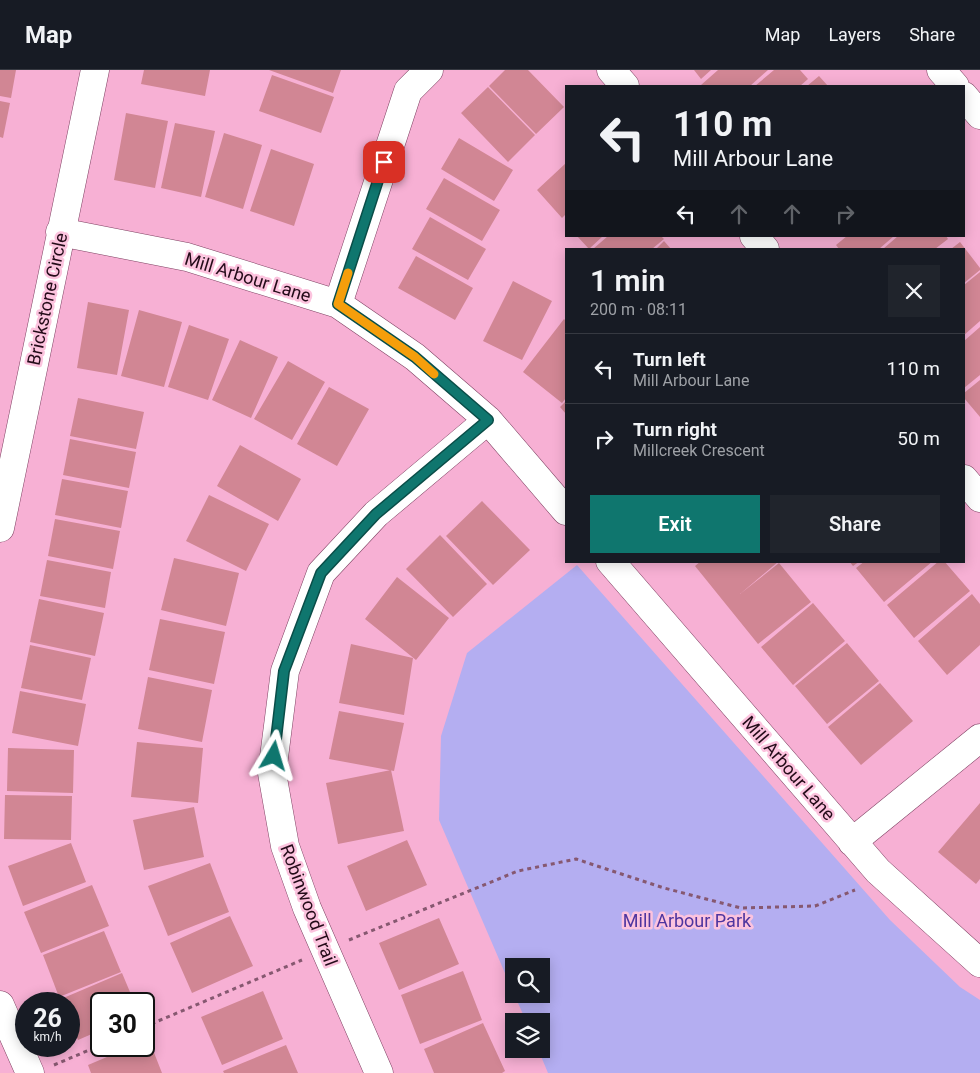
<!DOCTYPE html>
<html lang="en">
<head>
<meta charset="utf-8">
<style>
  :root { --surface:#171b24; --page:#20242c; --text:#f1f3f6; --muted:#9ea1a6; --line:#363941; --accent:#0f766e }
  body { margin:0; font-family:Roboto,sans-serif; background:var(--page); color:var(--text); height:100vh; display:flex; flex-direction:column; font-size:19px; white-space:nowrap }
  * { box-sizing:border-box; margin:0 }
  p { font-size:16px; color:var(--muted) }
  .icon { flex:none; width:28px; height:28px; fill:none; stroke:currentColor; stroke-width:2; stroke-linecap:round; stroke-linejoin:round }
  .map { position:relative; flex:1; overflow:hidden }
  .sheet { position:absolute; left:565px; top:178px; width:400px; height:315px; display:flex; flex-direction:column; background:var(--surface); border-radius:0px; box-shadow:0 2px 12px #0003 }
  .sheet>* { flex:none }
  .hud { position:absolute; left:565px; top:15px; width:400px; height:152px; border-radius:0px; box-shadow:0 2px 12px #0003; background:#171b24; color:var(--text); overflow:hidden }
  .fabs { position:absolute; left:505px; top:888px; display:grid; gap:10px }
  .fabs a { display:grid; place-items:center; width:45px; height:45px; border-radius:0px; background:var(--surface); box-shadow:0 2px 12px #0003; font-size:25px }
  .speed { position:absolute; left:15px; top:922px; display:flex; gap:10px; font-size:25px; font-weight:700; text-align:center }
  .speed>* { display:grid; place-content:center; width:65px; height:65px; border-radius:50%; background:var(--surface); box-shadow:0 2px 12px #0003; line-height:1 }
  .speed small { font-size:12px; font-weight:400 }
  .speed .limit { border:2px solid #111; border-radius:8px; background:#fff; color:#111 }
  .pin { position:absolute; display:grid; place-items:center; width:42px; height:42px; color:#fff; margin:-21px; border-radius:10px; box-shadow:0 2px 8px #0006 }
  .me { position:absolute; width:55px; margin:-28px; rotate:7deg; stroke-linejoin:round; filter:drop-shadow(0 0 4px #0008) }
  .turn { display:flex; align-items:center; gap:18px; height:105px; padding:0 25px; font-size:22px }
  .turn .icon { width:65px; height:65px; stroke-width:2.5 }
  .turn b { display:block; font-size:35px; line-height:42px }
  .lanes { display:flex; align-items:center; height:48px; padding:0 25px; background:#0003; justify-content:center; gap:25px; direction:ltr }
  .lanes .off { opacity:.35 }
  .round { display:grid; place-items:center; flex:none; width:52px; height:52px; border-radius:0px; background:var(--page) }
  .headline { display:flex; align-items:center; justify-content:space-between; height:85px; padding:0 25px }
  h1 { font-size:30px; font-weight:600; line-height:38px }
  .action { display:flex; gap:10px; margin-top:auto; padding:10px 25px }
  .action a { flex:1; height:58px; border-radius:0px; background:var(--accent); color:#fff; font-size:20px; font-weight:600; line-height:58px; text-align:center }
  .action a+a { background:var(--page); color:var(--text) }
  ul { padding:0; list-style:none }
  li { display:flex; align-items:center; gap:15px; height:70px; padding:0 25px; border-top:1px solid var(--line) }
  li div { flex:1 }
  li b { display:block; font-size:19px }
  li em { font-style:normal }
  header { display:flex; align-items:center; gap:30px; box-sizing:border-box; height:70px; padding:0 25px; background:var(--surface); border-bottom:1px solid var(--line) }
  header strong { font-size:24px }
  nav { display:flex; gap:28px; margin-inline-start:auto; font-size:18px }
  .map>svg:first-child { display:block }
  .green { fill:#b4aef1 }
  .building { fill:#d18694 }
  .lines { fill:none; stroke-linecap:round; stroke-linejoin:round }
  .minor-casing { stroke:#7f4263; stroke-width:29 }
  .path { stroke:#865870; stroke-width:3; stroke-dasharray:4 4; stroke-linecap:butt }
  .minor { stroke:#fff; stroke-width:28 }
  .route-casing { stroke:#0a4d48; stroke-width:12 }
  .route { stroke:#0f766e; stroke-width:9 }
  .slow { stroke:#f59e0b; stroke-width:9 }
  .labels { text-anchor:middle; dominant-baseline:central; stroke-width:5; stroke-linejoin:round; paint-order:stroke }
  .street-label { font-size:18px; fill:#240b19; stroke:#fcc3de }
  .park-label { font-size:18px; fill:#4e359f; stroke:#fcc3de }
</style>
</head>
<body>
<header>
<strong>Map</strong>
<nav><a>Map</a><a>Layers</a><a>Share</a></nav>
</header>
<div class="map">
<svg width="980" height="1003" viewBox="0 0 980 1003">
  <rect width="100%" height="100%" fill="#f7b0d4"/>
  <path class="green" d="M577,495L890,850L960,917L980,930V1003H548L538,979H541V951H526L514,924H541V896H514V924L439,750L441,666L467,583Z"/>
  <path class="building" d="M0,0H16L11,28L0,26Z
    M144,0H210L205,26L141,14Z
    M269,0H341L333,23Z
    M505,0H528L564,37L536,64L489,16Z
    M694,0H711L701,9Z
    M718,0H768L750,16H703L701,15Z
    M774,0H800L808,9L800,16H755Z
    M272,5L334,27L321,63L259,41Z
    M819,6L828,16H807Z
    M488,17L535,65L508,92L461,43Z
    M0,31L10,33L3,68L0,67Z
    M126,43L168,51L155,118L114,110Z
    M175,53L215,61L201,127L161,118Z
    M224,63L262,75L243,139L205,127Z
    M459,68L513,100L494,131L441,99Z
    M271,79L314,94L294,156L250,141Z
    M566,93V144L562,148L537,120Z
    M444,108L500,140L482,171L426,139Z
    M430,147L486,179L468,210L412,179Z
    M577,166H603L589,179Z
    M608,166H661L664,169L652,179H593Z
    M847,166H894L879,179H839L836,175Z
    M898,166H946L948,169L935,179H883Z
    M664,171L671,179H656Z
    M960,172L980,198V200L964,213V179H951Z
    M416,186L473,218L455,250L398,218Z
    M980,202V251L964,265V215Z
    M513,211L552,231L522,290L483,271Z
    M88,232L129,240L117,305L77,298Z
    M139,240L182,252L164,317L121,306Z
    M564,249L566,251V328L562,333L523,302Z
    M189,255L229,269L208,330L168,317Z
    M980,257V305L964,318V271Z
    M240,270L278,287L251,348L212,330Z
    M288,291L325,312L292,370L254,349Z
    M980,310V347L964,328V323Z
    M329,317L369,339L337,396L297,374Z
    M78,328L144,342L136,379L70,366Z
    M566,331V344L560,337Z
    M70,369L136,382L129,418L63,405Z
    M240,375L301,409L278,451L217,416Z
    M62,409L128,421L121,458L55,445Z
    M209,425L269,454L246,501L186,471Z
    M482,431L530,480L493,515L446,466Z
    M55,449L120,461L113,499L48,486Z
    M440,465L487,514L453,547L406,499Z
    M174,488L239,503L226,556L161,540Z
    M47,490L111,502L105,538L40,526Z
    M701,491H779L740,524L779,493L811,532L758,574L695,496Z
    M849,491H860L853,496Z
    M865,491H933L884,532L856,498Z
    M939,491H944L970,521L914,568L887,535Z
    M397,507L449,548L416,590L365,549Z
    M972,524L980,534V575L947,605L918,571Z
    M39,529L104,543L95,586L30,572Z
    M813,533L845,571L793,615L761,577Z
    M160,549L225,562L214,614L149,600Z
    M847,573L879,611L827,654L795,616Z
    M351,574L413,588L404,645L339,633Z
    M30,575L91,588L82,630L21,618Z
    M148,607L212,620L202,672L138,659Z
    M880,613L913,651L861,695L828,657Z
    M20,621L86,634L78,676L12,663Z
    M339,641L404,653L394,701L329,689Z
    M137,672L203,678L198,733L131,727Z
    M8,678L74,680L73,723L7,721Z
    M391,700L404,761L338,774L326,713Z
    M5,725L72,726L71,770L4,769Z
    M980,733V809L976,814L938,782Z
    M194,737L204,787L144,800L133,750Z
    M407,770L427,815L366,841L347,796Z
    M71,773L86,812L23,836L8,796Z
    M210,793L229,842L168,866L148,816Z
    M92,815L109,856L41,883L24,842Z
    M230,846L253,896L192,923L170,873Z
    M439,848L459,894L399,920L379,873Z
    M104,861L121,902L59,927L43,885Z
    M463,901L482,950L420,974L401,925Z
    M122,903L135,934H101V960L78,970L69,948V934H63L61,929Z
    M263,921L283,969L222,995L201,947Z
    M483,953L505,1001L502,1003H434L424,979Z
    M149,970L162,1003H91L88,995L133,976H144V972Z
    M286,975L298,1003H224L223,1001Z"/>
  <g class="lines">
    <defs>
      <path id="minor" d="M611,0L625,16
        M941,0L955,16
        M964,26L980,45
        M60,162L187,187L338,234L415,287L488,350L566,441
        M754,166L765,179
        M338,234L408,21L429,0
        M964,409L980,428
        M0,458L95,0
        M610,491L878,801L980,893
        M852,772L980,668
        M0,935L30,1003
        M379,1003L307,838L285,776L272,703L285,601L321,503L376,444L488,350"/>
    </defs>
    <use href="#minor" class="minor-casing"/>
    <path class="path" d="M349,870L518,801L576,789L664,818L741,838L815,836L855,820
      M144,957L302,890
      M54,995L101,975"/>
    <use href="#minor" class="minor"/>
  </g>
  <g class="lines">
    <defs>
      <path id="route" d="M274,686L284,601L321,503L376,444L488,350L415,287L338,234L384,92"/>
    </defs>
    <use href="#route" class="route-casing"/>
    <use href="#route" class="route"/>
    <path class="slow" d="M348,203L338,234L415,287L434,304"/>
  </g>
  <g class="labels">
    <g class="street-label">
      <text transform="translate(248 207) rotate(17)">Mill Arbour Lane</text>
      <text transform="translate(47 229) rotate(-78)">Brickstone Circle</text>
      <text transform="translate(789 698) rotate(49)">Mill Arbour Lane</text>
      <text transform="translate(309 835) rotate(69)">Robinwood Trail</text>
    </g>
    <g class="park-label">
      <text x="687" y="850">Mill Arbour Park</text>
    </g>
  </g>
</svg>
<div class="fabs">
<a><svg class="icon" aria-label="search" viewBox="0 0 24 24"><circle cx="10" cy="10" r="6"/><path d="M15 15l6 6"/></svg></a>
<a><svg class="icon" aria-label="layers" viewBox="0 0 24 24"><path d="M12 4l9 5-9 5-9-5zM3 14l9 5 9-5"/></svg></a>
</div>
<div class="speed"><div>26<small>km/h</small></div><div class="limit">30</div></div>
<div class="pin" style="left:384px;top:92px;background:#d93025"><svg class="icon" aria-label="arrive" viewBox="0 0 24 24"><path d="M6 21V4h12l-3 4 3 4H6"/></svg></div>
<svg class="me" style="left:274px;top:686px" viewBox="-20 -20 40 40"><path d="M0-17L14 15 0 8-14 15z" fill="#0f766e" stroke="#fff" stroke-width="4"/></svg>
<div class="hud">
<div class="turn"><svg class="icon" aria-label="left" viewBox="0 0 24 24"><path d="M17 20v-9H6M10 6l-5 5 5 5"/></svg><div><b>110 m</b>Mill Arbour Lane</div></div>
<div class="lanes"><svg class="icon" aria-label="left" viewBox="0 0 24 24"><path d="M17 20v-9H6M10 6l-5 5 5 5"/></svg><svg class="icon off" aria-label="ahead" viewBox="0 0 24 24"><path d="M12 20V5M6 11l6-6 6 6"/></svg><svg class="icon off" aria-label="ahead" viewBox="0 0 24 24"><path d="M12 20V5M6 11l6-6 6 6"/></svg><svg class="icon off" aria-label="right" viewBox="0 0 24 24"><path d="M7 20v-9h11M14 6l5 5-5 5"/></svg></div>
</div>
<section class="sheet">
<div class="headline"><div><h1>1 min</h1><p>200 m · 08:11</p></div><a class="round"><svg class="icon" aria-label="close" viewBox="0 0 24 24"><path d="M6 6l12 12M18 6L6 18"/></svg></a></div>
<ul>
<li><svg class="icon" aria-label="left" viewBox="0 0 24 24"><path d="M17 20v-9H6M10 6l-5 5 5 5"/></svg><div><b>Turn left</b><p>Mill Arbour Lane</p></div><em>110 m</em></li>
<li><svg class="icon" aria-label="right" viewBox="0 0 24 24"><path d="M7 20v-9h11M14 6l5 5-5 5"/></svg><div><b>Turn right</b><p>Millcreek Crescent</p></div><em>50 m</em></li>
</ul>
<div class="action"><a>Exit</a><a>Share</a></div>
</section>
</div>
</body>
</html>
